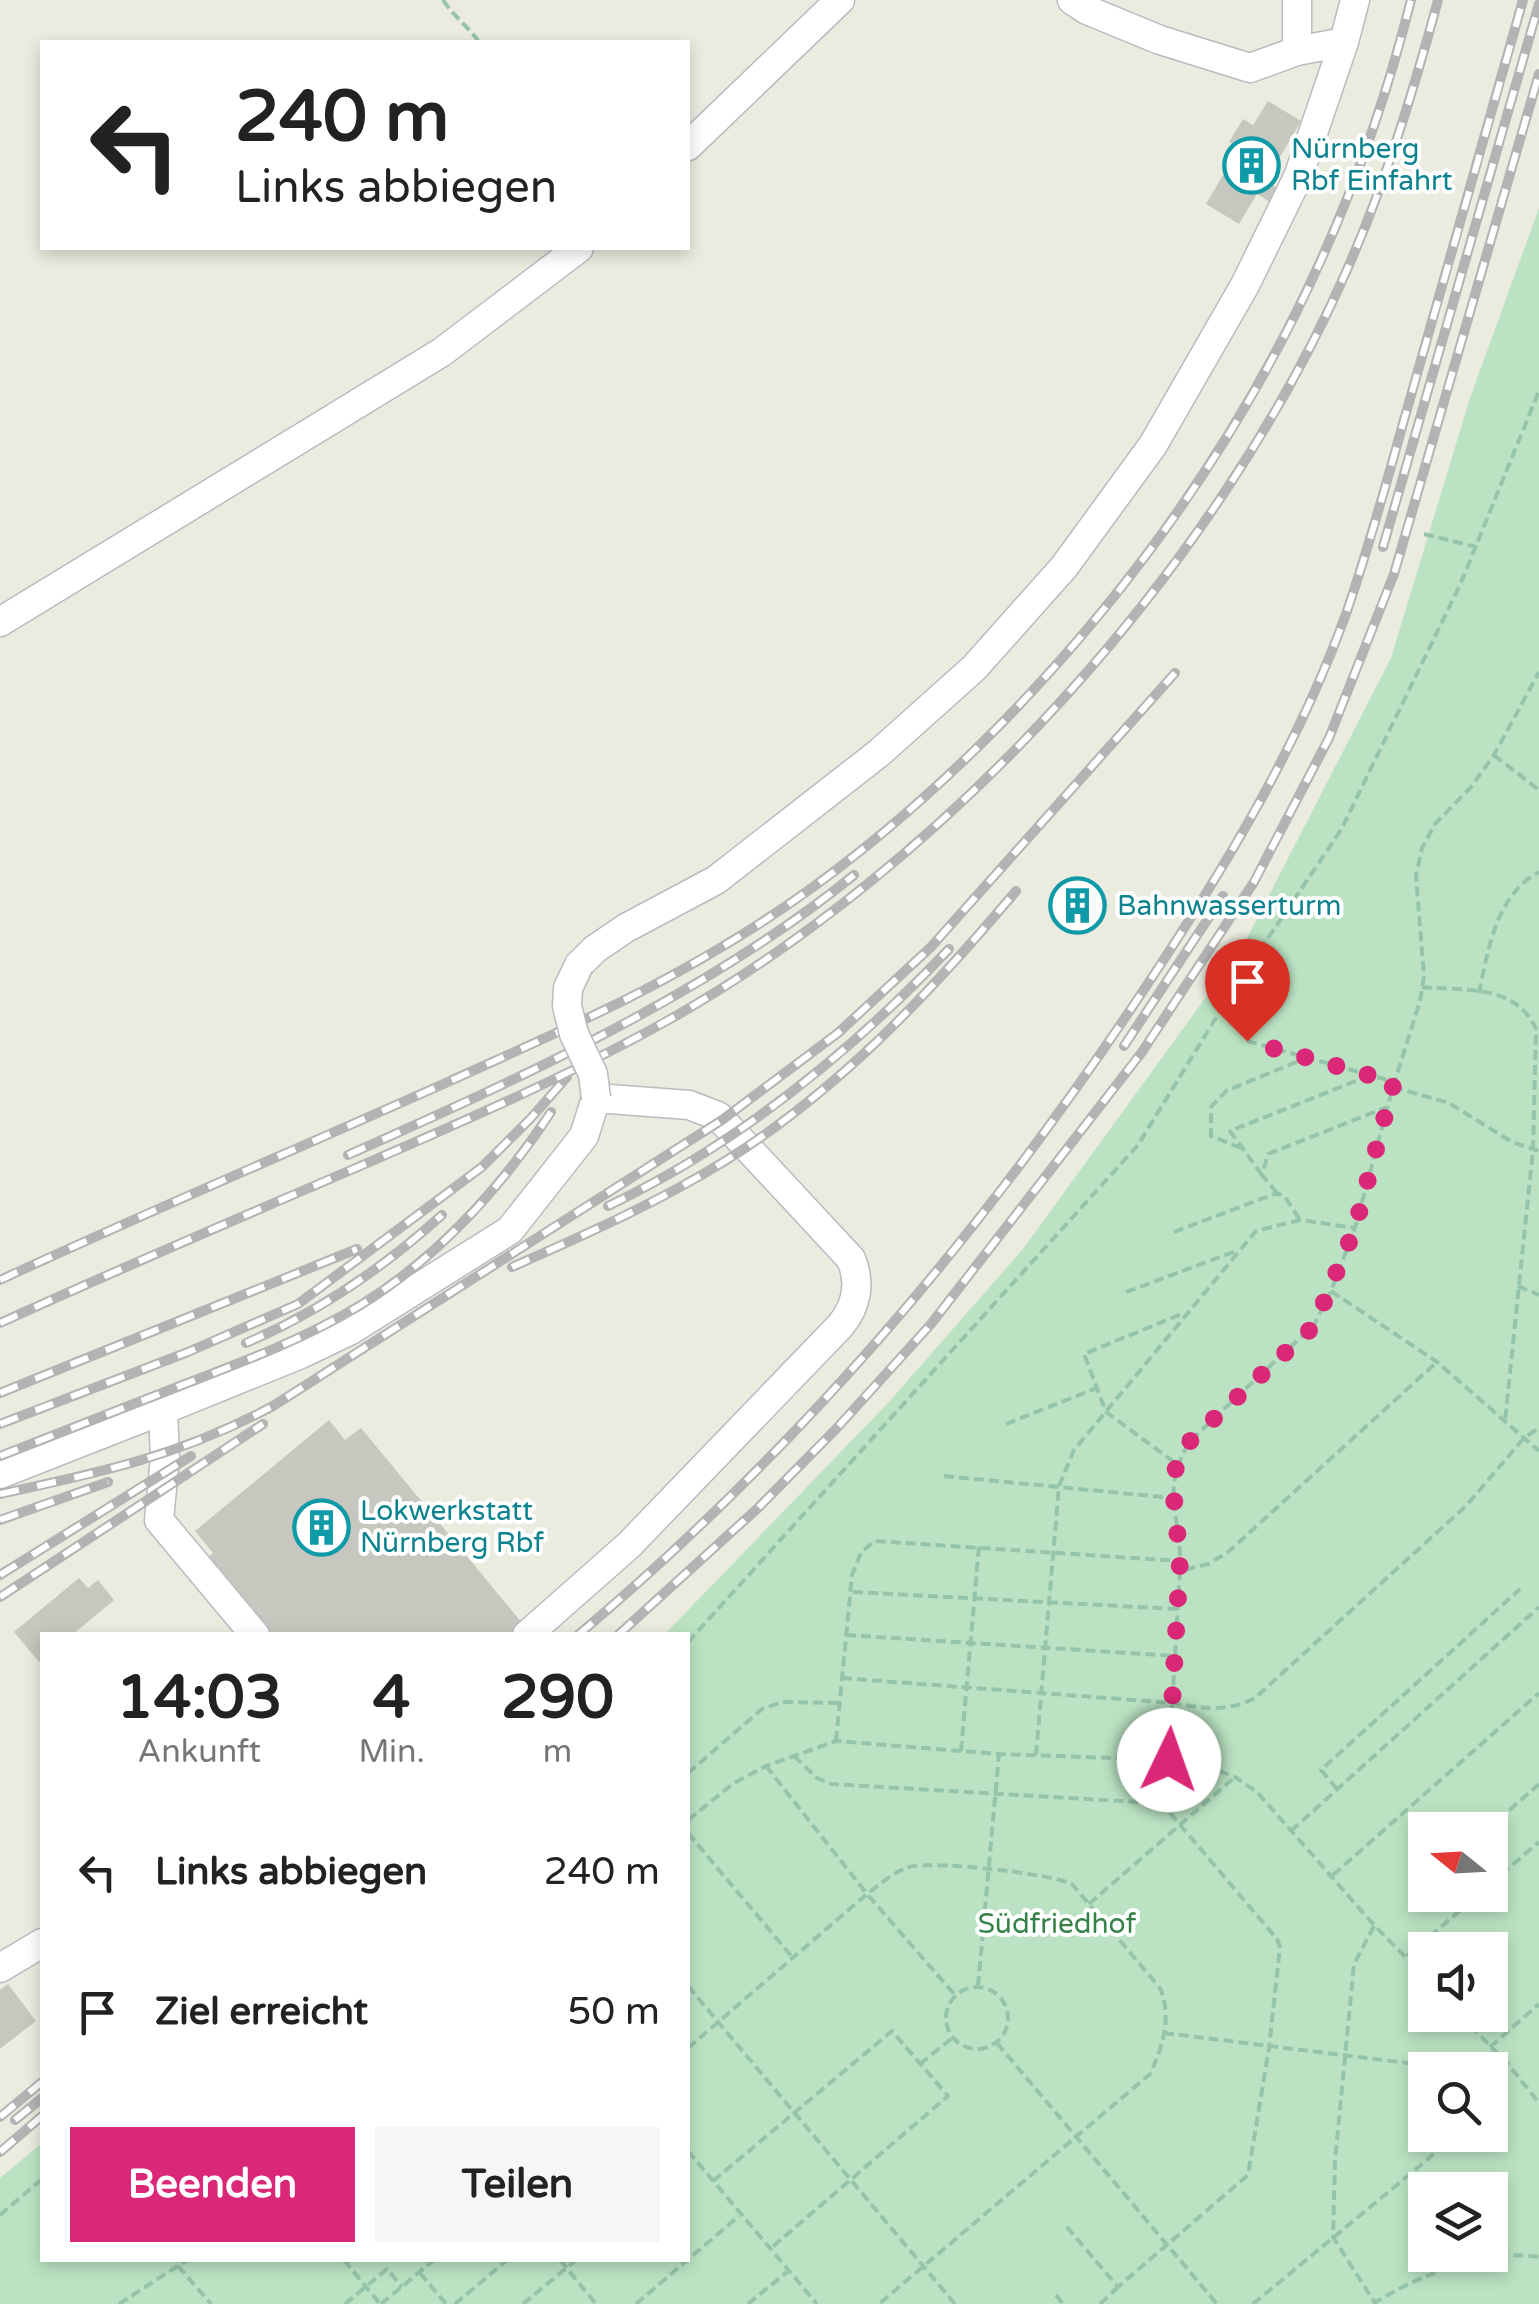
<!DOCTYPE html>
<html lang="de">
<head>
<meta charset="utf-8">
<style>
  :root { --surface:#fff; --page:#f6f6f6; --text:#222; --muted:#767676; --accent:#db2777 }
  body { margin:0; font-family:"Varela Round",sans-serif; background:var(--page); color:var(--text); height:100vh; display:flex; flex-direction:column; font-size:38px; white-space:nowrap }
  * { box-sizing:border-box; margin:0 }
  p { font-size:32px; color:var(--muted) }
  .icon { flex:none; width:55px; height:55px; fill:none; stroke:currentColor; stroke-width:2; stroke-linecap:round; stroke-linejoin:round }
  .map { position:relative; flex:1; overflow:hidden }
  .side { position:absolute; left:40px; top:1632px; width:650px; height:630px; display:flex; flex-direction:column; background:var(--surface); border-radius:0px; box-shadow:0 5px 15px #0003 }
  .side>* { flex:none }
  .banner { position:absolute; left:40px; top:40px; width:650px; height:210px; border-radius:0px; box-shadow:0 5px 15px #0003; background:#fff; color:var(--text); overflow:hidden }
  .needle { width:65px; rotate:288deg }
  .controls { position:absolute; left:1408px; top:1812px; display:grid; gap:20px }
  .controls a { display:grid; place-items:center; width:100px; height:100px; border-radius:0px; background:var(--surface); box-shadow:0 5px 15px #0003; font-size:50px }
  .pin { position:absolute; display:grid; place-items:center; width:85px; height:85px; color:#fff; margin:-102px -42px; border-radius:50% 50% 50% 0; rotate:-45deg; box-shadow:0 0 10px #0007 }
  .pin .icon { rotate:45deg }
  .me { position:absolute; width:110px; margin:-55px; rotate:3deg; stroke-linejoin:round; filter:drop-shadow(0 0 8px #0008) }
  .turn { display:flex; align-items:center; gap:35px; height:210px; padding:0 30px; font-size:45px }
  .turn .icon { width:130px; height:130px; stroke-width:2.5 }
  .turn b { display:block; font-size:70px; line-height:85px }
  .eta { display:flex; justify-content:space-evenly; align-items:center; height:170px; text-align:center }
  .eta b { font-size:60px; font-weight:800; line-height:70px }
  .cta { display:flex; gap:20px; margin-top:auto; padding:20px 30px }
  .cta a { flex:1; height:115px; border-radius:0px; background:var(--accent); color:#fff; font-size:40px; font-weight:800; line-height:115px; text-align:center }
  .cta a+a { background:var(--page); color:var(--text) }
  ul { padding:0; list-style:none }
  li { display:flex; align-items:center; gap:30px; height:140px; padding:0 30px }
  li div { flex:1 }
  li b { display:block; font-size:38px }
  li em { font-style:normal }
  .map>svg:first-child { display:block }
  .green { fill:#bbe3c3; fill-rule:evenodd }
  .building { fill:#c8c7bf }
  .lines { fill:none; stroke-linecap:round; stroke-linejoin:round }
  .minor-casing { stroke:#babbc1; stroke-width:31 }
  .path { stroke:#95c4ab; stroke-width:4; stroke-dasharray:10 5; stroke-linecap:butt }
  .minor { stroke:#fff; stroke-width:28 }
  .rail-casing { stroke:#b3b3b4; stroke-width:10 }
  .rail { stroke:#fff; stroke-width:6; stroke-dasharray:19; stroke-linecap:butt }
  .minor-bridge-casing { stroke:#babbc1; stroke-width:31; stroke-linecap:butt }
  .minor-bridge { stroke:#fff; stroke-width:28 }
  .route { stroke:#db2777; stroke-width:18; stroke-dasharray:0 32.4 }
  .labels { text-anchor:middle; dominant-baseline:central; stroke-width:8; stroke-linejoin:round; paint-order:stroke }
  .culture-label { font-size:28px; fill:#0d838f; stroke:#fff; text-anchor:start }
  .park-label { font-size:28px; fill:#358248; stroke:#fff }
</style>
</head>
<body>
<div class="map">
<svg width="1539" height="2304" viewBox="0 0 1539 2304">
  <rect width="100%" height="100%" fill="#ebebdf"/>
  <path class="green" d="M1539,208V2304H0V2178L42,2143V2260H688V1635H664L888,1403L1023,1249L1243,946L1391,658L1470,398ZM1425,1830H1490V1895H1425ZM1425,1950H1490V2015H1425ZM1425,2070H1490V2135H1425ZM1425,2190H1490V2255H1425Z"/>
  <path class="building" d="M1268,101L1301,121L1266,181L1283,192L1275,205L1257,194L1239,224L1206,204L1239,148L1229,142L1243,119L1253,125Z
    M1057 906a21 21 0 1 1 42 0a21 21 0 1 1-42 0Z
    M329,1420L345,1440L361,1428L527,1629L521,1635H273L208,1557L213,1553L195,1531Z
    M79,1578L88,1588L98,1580L114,1600L72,1635H42V1660L39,1662L14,1632Z
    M8,1984L36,2021L0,2049V1990Z"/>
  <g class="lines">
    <defs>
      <path id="minor" d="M1072,0L1087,10L1160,40L1250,68L1297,51L1344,42
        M1297,51V0
        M688,146L840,0
        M0,622L442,352L579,248
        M579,965L595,949L626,928L716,880L879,753L974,668L1064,567L1153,445L1245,285L1298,177L1344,42L1355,0
        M0,1474L163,1410
        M255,1635L159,1520L165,1457L163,1410L301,1354L351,1330L510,1230L584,1136L596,1098L689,1105L718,1116L851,1259C861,1283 857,1306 840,1326L629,1545L527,1635
        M0,1968L42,1943"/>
    </defs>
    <use href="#minor" class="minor-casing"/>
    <path class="path" d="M443,0C454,17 468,26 479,42
      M1424,534L1476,547
      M1494,755L1539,790
      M1422,987C1465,991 1516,984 1536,1029L1533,1150L1505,1421
      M1479,993C1488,950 1496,895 1539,872
      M1247,1041L1395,1082
      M1393,1087L1449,1103L1512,1142L1539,1151
      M1241,1148L1211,1136V1107L1226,1091L1306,1058
      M1262,1175L1230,1131L1371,1075
      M1277,1193L1262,1175L1268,1154L1387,1107
      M1174,1232L1277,1193L1285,1197L1300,1220
      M1518,1286L1539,1295
      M1331,1291L1437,1362L1539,1451
      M1126,1292L1236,1251
      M1006,1424L1097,1388
      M1174,1462L1106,1412L1084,1354L1184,1313
      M944,1476L1173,1498
      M1180,1571C1183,1519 1158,1490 1191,1440L1314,1325L1331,1291L1355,1228L1393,1087L1420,1001L1424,976L1416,876L1422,848L1435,824L1471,787L1494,755L1539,672
      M853,1592L1177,1609
      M846,1635L1175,1656
      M688,1642L1138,1145L1233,990L1341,830L1460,585L1539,391
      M842,1678L1173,1703C1203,1708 1226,1713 1255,1698L1466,1506L1524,1438L1539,1428
      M836,1741L852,1575L861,1553L874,1541L1180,1561
      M961,1751L979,1546
      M1036,1755L1059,1486L1074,1450L1256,1231L1300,1220L1355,1228
      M794,1756L817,1778L831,1784L1154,1803L1165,1807L1277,1939L1280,1947L1269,2048L1248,2175L1118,2287L1066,2226
      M1169,1760L1180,1571L1208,1564L1227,1553L1437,1362
      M766,1766L867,1894L955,1995
      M688,1773L762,1709L782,1702L839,1703
      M1337,1789L1321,1770L1520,1589
      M688,1820L734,1783L766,1766L836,1741L999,1754L1169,1760L1210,1767L1235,1777L1257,1792L1374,1925L1425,1977
      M1487,1830L1539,1784
      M1291,1831L1539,1607
      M688,1833L793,1958
      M1333,1875L1539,1693
      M1490,1884L1539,1842
      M1423,1887L1425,1885
      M1089,1904L1235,1777
      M1374,1926L1354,1964L1335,2161L1333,2237L1375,2303
      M1407,1956L1478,1895
      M688,1986L955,2304
      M978,1986L999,1754
      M946 2018a31 31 0 1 1 62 0a31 31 0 1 1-62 0Z
      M1460,2015L1508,2064L1539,2103
      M1164,2033L1464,2070
      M997,2043L1217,2304
      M1490,2047L1539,2004
      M688,2048L867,1894C881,1884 896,1869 914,1866C942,1862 1048,1873 1072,1884L1160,1988C1172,2017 1163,2047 1150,2074L879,2304
      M920,2064L951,2039
      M1476,2070L1508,2064
      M1490,2089L1507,2064
      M688,2151L817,2304
      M713,2181L892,2031L948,2096L770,2249
      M0,2215L42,2179
      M344,2260L380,2304
      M560,2260L596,2304
      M178,2266L211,2304
      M420,2273L446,2304
      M1056,2295L1063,2304
      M119,2304L187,2260
      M345,2304L387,2269L402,2287
      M381,2304L434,2260
      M455,2304L507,2260
      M523,2304L576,2260
      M636,2304L739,2216
      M748,2304L787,2272
      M1100,2304L1118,2287
      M1253,2304L1427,2160L1453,2135
      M1373,2304C1418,2275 1485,2249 1539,2257"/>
    <use href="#minor" class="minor"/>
    <defs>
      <path id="rail" d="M1383,547L1539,4
        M1124,1046L1223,896
        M348,1155C519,1079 709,993 854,875
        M608,1206C738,1144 850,1053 949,949
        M512,1267C584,1235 657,1203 725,1161C839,1090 930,993 1016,891
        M0,1280C149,1211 300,1148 450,1081C541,1040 633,1000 720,948C824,887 916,810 1001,724C1202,518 1341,280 1411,0
        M0,1323C119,1269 239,1218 358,1167C462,1122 566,1077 665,1022C948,864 1216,569 1346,272C1385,184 1413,93 1438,0
        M246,1343C319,1312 383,1268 442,1215
        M0,1393L357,1249
        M0,1424L188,1352L298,1304L482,1167L531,1118L567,1077
        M0,1456C62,1432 123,1408 185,1384C245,1361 304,1339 359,1306C439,1257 500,1189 551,1112
        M0,1494C102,1472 179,1456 273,1406L722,1120L838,1033L931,947L1175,673
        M0,1520L108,1482
        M0,1575L191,1456
        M0,1597L263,1424
        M578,1635C800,1448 978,1238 1139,997C1220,876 1296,752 1346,614C1368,550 1386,485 1404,420C1444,280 1484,140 1523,0
        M618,1635L758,1508L836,1429L931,1324L1142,1052L1254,882L1329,738L1394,574L1539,74
        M0,2117L42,2082
        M15,2120L42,2098
        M0,2152L42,2116"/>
    </defs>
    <use href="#rail" class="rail-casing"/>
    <use href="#rail" class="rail"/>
    <defs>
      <path id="minor-bridge" d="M579,965L568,988L567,1006L574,1034L593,1074L596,1098"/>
    </defs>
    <use href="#minor-bridge" class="minor-bridge-casing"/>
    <use href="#minor-bridge" class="minor-bridge"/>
  </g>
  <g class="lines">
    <path class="route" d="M1169,1760L1180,1561L1174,1498L1176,1463L1191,1440L1314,1326L1355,1228L1394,1082L1247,1041"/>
  </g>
  <defs>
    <symbol id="building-ring" viewBox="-11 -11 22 22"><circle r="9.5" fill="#fff" stroke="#0f9aa8" stroke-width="1.5"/><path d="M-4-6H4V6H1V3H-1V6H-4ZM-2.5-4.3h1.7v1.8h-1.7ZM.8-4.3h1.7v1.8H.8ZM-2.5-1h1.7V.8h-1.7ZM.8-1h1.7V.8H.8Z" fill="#0f9aa8"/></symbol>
  </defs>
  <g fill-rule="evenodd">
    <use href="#building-ring" x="1220" y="134" width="63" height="63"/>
    <use href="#building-ring" x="1046" y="874" width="63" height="63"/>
    <use href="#building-ring" x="290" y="1496" width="63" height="63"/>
  </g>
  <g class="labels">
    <g class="culture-label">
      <text x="1291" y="149">Nürnberg<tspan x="1291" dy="32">Rbf Einfahrt</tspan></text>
      <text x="1117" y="906">Bahnwasserturm</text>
      <text x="360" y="1511">Lokwerkstatt<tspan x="360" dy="32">Nürnberg Rbf</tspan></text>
    </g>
    <g class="park-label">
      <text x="1057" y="1924">Südfriedhof</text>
    </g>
  </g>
</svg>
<div class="controls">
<a><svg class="needle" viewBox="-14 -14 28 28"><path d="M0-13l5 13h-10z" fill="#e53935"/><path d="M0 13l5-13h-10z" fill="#767676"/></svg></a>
<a><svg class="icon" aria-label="sound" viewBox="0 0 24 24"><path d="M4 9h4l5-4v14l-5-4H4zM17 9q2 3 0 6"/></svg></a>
<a><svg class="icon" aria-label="search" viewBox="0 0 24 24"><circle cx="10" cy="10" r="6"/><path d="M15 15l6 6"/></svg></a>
<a><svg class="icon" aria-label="layers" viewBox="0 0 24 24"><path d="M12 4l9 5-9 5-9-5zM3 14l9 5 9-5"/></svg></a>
</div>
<div class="pin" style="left:1247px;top:1041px;background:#d93025"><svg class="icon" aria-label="arrive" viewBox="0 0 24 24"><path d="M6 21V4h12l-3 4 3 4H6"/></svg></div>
<svg class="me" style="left:1169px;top:1760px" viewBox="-20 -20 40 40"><circle r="19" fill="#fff"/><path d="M0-13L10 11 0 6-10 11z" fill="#db2777"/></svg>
<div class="banner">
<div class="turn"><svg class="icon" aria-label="left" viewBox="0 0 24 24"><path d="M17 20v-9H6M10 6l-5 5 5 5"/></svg><div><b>240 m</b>Links abbiegen</div></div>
</div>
<section class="side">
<div class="eta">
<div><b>14:03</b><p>Ankunft</p></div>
<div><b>4</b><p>Min.</p></div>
<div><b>290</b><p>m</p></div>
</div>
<ul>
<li><svg class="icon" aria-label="left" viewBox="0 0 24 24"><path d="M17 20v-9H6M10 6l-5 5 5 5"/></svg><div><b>Links abbiegen</b></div><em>240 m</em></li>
<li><svg class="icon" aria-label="arrive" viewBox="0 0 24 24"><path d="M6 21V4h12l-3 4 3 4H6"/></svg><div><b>Ziel erreicht</b></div><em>50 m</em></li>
</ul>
<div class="cta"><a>Beenden</a><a>Teilen</a></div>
</section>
</div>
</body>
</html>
